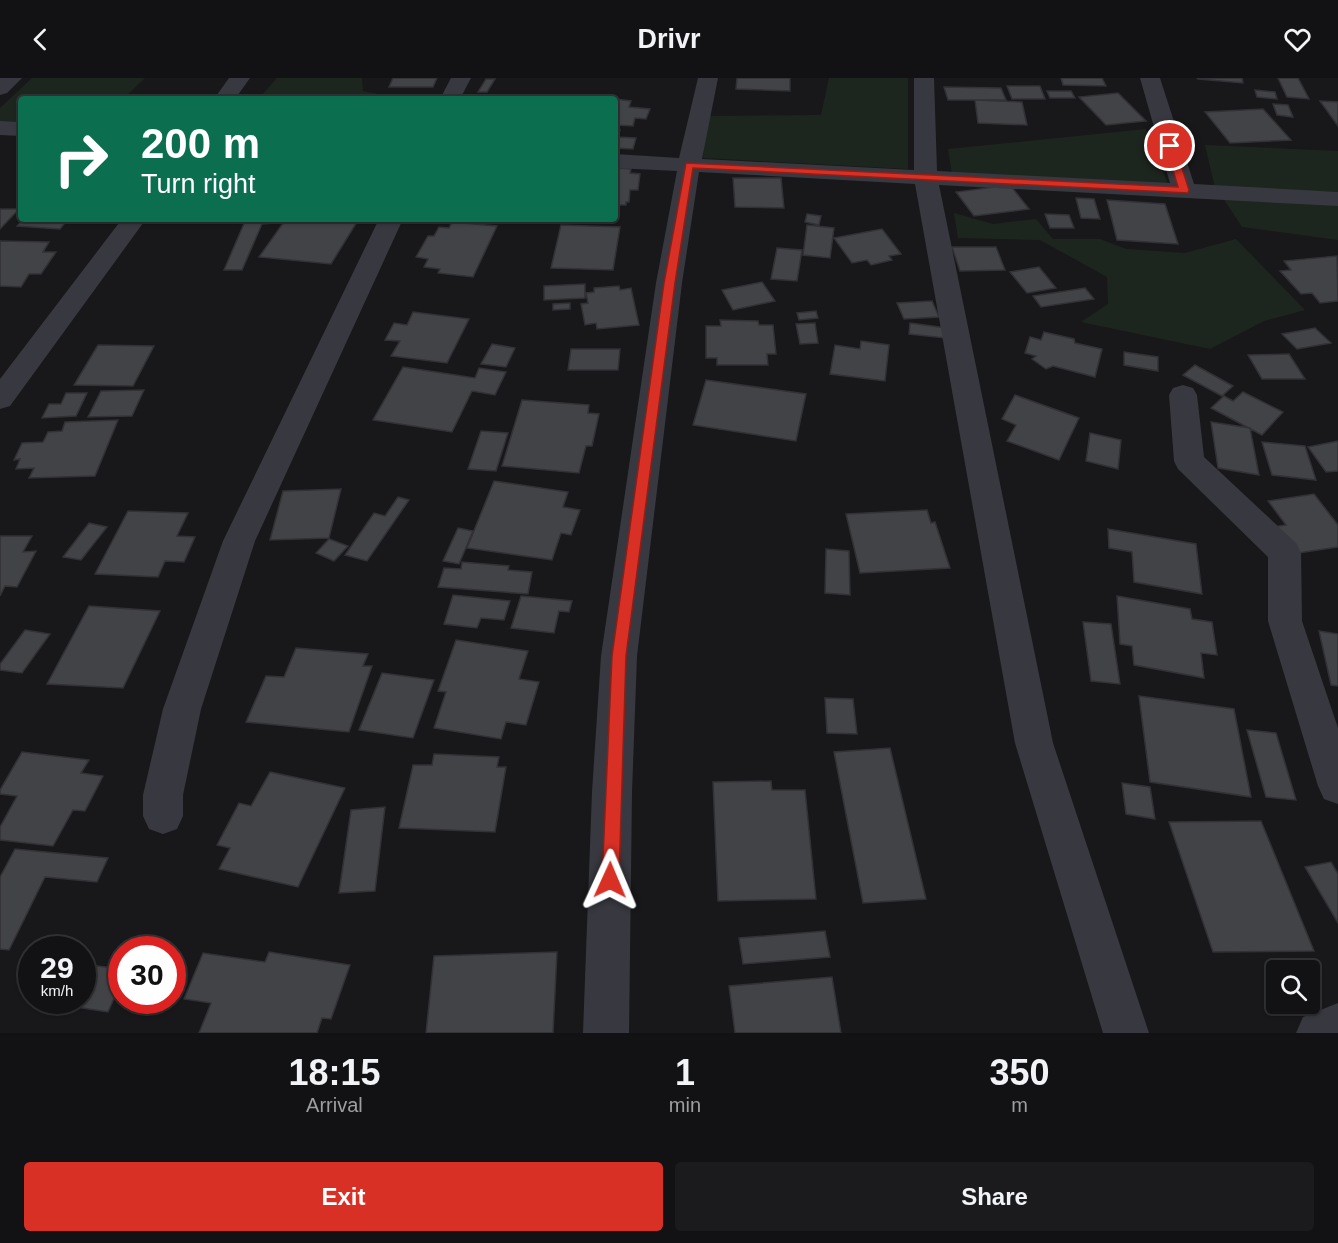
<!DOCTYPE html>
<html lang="en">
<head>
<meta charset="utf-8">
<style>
  :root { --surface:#121214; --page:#1b1b1d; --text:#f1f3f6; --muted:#9c9ea0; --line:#313234; --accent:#d93025 }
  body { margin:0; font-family:Helvetica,sans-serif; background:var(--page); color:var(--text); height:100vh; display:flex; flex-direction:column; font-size:22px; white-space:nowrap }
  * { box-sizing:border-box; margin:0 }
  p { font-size:20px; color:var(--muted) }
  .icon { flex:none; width:33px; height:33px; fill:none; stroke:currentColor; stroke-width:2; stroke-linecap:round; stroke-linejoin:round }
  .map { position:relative; height:955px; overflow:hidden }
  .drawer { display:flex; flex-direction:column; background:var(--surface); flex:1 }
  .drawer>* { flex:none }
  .banner { position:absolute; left:18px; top:18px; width:600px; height:126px; border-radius:6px; box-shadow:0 2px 4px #0004,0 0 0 2px var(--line); background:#0b6e4f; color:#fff; overflow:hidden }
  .tools { position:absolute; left:1266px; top:882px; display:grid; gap:12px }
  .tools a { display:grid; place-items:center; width:54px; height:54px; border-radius:6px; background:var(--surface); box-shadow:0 2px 4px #0004,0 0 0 2px var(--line); font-size:30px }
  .speed { position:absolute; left:18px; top:858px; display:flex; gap:12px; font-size:30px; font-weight:700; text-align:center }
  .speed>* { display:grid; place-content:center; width:78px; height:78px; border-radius:50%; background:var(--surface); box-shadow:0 2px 4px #0004,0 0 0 2px var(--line); line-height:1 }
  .speed small { font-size:15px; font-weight:400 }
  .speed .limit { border:9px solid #d22; background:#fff; color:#111 }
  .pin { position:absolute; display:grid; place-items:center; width:51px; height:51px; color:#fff; margin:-26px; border:3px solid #fff; border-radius:50%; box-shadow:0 2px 6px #0007 }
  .me { position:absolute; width:66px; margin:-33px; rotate:1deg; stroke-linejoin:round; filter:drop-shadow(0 0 4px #0008) }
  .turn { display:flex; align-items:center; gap:21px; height:126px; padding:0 24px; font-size:27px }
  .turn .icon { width:78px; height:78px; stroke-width:2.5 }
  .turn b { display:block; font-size:42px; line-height:51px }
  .eta { display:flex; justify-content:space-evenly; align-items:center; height:102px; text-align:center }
  .eta b { font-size:36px; font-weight:700; line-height:42px }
  .cta { display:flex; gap:12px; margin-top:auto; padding:12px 24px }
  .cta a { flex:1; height:69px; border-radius:6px; background:var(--accent); color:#fff; font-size:24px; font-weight:700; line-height:69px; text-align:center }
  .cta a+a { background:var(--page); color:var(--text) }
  header { display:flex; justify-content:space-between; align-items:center; height:78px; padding:0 24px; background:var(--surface); font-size:27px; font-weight:700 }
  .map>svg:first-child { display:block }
  .green { fill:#1d261e }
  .building { fill:#424347; stroke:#313136; stroke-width:1.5 }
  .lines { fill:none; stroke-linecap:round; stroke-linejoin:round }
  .minor { fill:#383940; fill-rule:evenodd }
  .route { fill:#d93025; stroke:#8d1f18; stroke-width:1.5 }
</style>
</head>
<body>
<header><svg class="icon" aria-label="back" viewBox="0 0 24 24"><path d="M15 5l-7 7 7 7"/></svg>Drivr<svg class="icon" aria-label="heart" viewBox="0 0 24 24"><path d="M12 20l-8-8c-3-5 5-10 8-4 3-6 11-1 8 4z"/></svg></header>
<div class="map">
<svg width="1338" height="955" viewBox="0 0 1338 955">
  <rect width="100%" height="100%" fill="#18181a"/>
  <path class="green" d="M32,0H145L123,21H21V44L0,43V30Z
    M277,0H362L363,13L401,21L260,19Z
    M829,0H908V91L703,80L707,38L821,37Z
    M1146,51L1168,106L952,96L948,71Z
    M1205,67L1338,73V114L1215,110Z
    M1223,120L1338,126V162L1242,149Z
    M954,135L993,146L1036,141L1053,161H1100L1126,171L1185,175L1236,161L1305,232L1264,243L1210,271L1081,244L1108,226L1107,199L1040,162L958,160Z"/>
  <path class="building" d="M393,0H437L433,9H389Z
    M737,0H790V13L736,11Z
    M1061,0H1102L1106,8L1063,7Z
    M1197,0H1242L1243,5L1198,1Z
    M1278,0H1298L1309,21L1287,19Z
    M486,1H495L487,14H478Z
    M1007,8H1040L1045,21H1012Z
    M944,9L1001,10L1006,22H948Z
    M1255,12L1275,14L1277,21L1257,19Z
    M1047,13H1071L1075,20H1050Z
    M1118,15L1146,43L1106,47L1079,19Z
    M615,21L631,23L629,29L650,31L646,41L635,40L633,48L615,47Z
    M975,22L1022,24L1027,47L978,45Z
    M1320,23L1338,24V48Z
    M1273,26L1288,27L1293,39L1277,37Z
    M1263,31L1291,62L1230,65L1205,34Z
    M615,52H620L618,59L636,60L633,71L615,70Z
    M615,90L631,91L630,95L640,96L638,112H630L629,124H626V127H615Z
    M733,100H781L784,130L735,129Z
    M1010,107L1029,131L974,138L956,114Z
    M1076,120L1094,121L1100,141L1081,140Z
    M1107,122L1165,126L1178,166L1117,162Z
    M0,131H19L0,151Z
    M807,136L821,138L819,147L805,144Z
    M1045,136L1069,137L1074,150H1050Z
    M24,141H68L60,151L17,148Z
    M246,141H277L275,145L262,146L242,192H224Z
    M286,141H323L357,144L331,186L259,179Z
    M452,144L497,148L473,199L438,195L440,191L424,189L428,181L416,179L428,158H434L439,149L449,150Z
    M561,147L620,149L613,192L551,190Z
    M807,147L834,150L830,180L803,177Z
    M882,151L901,176L889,178L892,182L871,187L867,182L852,185L834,160Z
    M0,163L49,164L43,174H56L41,196H29L21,209L0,208Z
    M952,169H996L1005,192L960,193Z
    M777,170L802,172L797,203L771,201Z
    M1337,178L1338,223L1320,225L1312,215L1301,216L1280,193L1291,192L1284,183Z
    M1039,189L1056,210L1027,215L1010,194Z
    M762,204L775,223L733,232L722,212Z
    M585,206V220L544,222V208Z
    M619,208L620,212L631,210L639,247L597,251L596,245L585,247L581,226L588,225L586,215L594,214V210Z
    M1085,210L1094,221L1041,229L1033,218Z
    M932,223L939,239L904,241L897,225Z
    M570,225V231L553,232V226Z
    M816,233L818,240L799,242L797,235Z
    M413,234L469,241L447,285L391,278L400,263L385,262L394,245L407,247Z
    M720,242L758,243L759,247H773L776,276H767L768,287H717V280H706V248H721Z
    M815,245L818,265L800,266L796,246Z
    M910,245L946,250L945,260L909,256Z
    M1315,250L1331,265L1297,271L1282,256Z
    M1044,254L1074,261L1075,265L1102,271L1095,299L1053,288L1046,291L1032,281L1036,278L1025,275L1030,259L1041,262Z
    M861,263L889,267L885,303L830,296L835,267L860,271Z
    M492,266L515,270L506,289L481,286Z
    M98,267L154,268L133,308L74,307Z
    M571,271H620L618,292H568Z
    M1124,274L1158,279V293L1124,287Z
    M1289,276L1305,301H1262L1248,277Z
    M1195,287L1233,308L1222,318L1183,297Z
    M403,289L475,300L479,290L506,294L495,317L472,313L452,354L373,342Z
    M706,302L806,316L796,363L693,347Z
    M144,312L132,338L88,339L101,313Z
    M1243,314L1283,334L1262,357L1211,330L1224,318L1233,323Z
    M66,315H87L76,338L42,340L49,326H61Z
    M1015,317L1079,340L1059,382L1007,363L1016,347L1002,341Z
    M522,322L589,327L588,335L599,336L592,368H586L579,395L502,388Z
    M118,342L95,398L29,400L34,390L16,391L20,381L14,382L22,365L43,364L48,354L62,353L65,344Z
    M1211,344L1250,350L1259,397L1218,390Z
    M481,353L508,355L496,393L468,391Z
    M1090,355L1121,362L1118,391L1086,383Z
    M1338,363V393L1326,394L1308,369Z
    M1262,364L1305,368L1316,402L1272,397Z
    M494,403L568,414L563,429L580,432L571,457L561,455L552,482L467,470Z
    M341,411L329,460L270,462L283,413Z
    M1314,416L1338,447V469L1292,476L1272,449L1286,447L1268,423Z
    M398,419L409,422L367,483L345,477L374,435L385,438Z
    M927,432L931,445L935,444L950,490L860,495L846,436Z
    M128,433L188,435L177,458L195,459L184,484L165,483L158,499L95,496Z
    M89,445L107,449L81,482L63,479Z
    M458,450L473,453L459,486L443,483Z
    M1108,451L1196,466L1202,516L1134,504L1132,474L1109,470Z
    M0,458H32L23,474L36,473L17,509L5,508L0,518Z
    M329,461L348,468L334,483L316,475Z
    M826,471L849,473L850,517L825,515Z
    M462,484L509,488L508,492L532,494L528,516L438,509L444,490L461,491Z
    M453,517L510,523L504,542L481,540L477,550L444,546Z
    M521,518L572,523L569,534L559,533L554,555L511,550Z
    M1117,518L1190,531L1192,541L1212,544L1217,577L1201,575L1204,600L1134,587L1132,568L1120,566Z
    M89,528L160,533L123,610L47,606Z
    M1083,544L1111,546L1120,606L1091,603Z
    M25,552L50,556L22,595L0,592V586Z
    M1319,553L1338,556V608L1331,607Z
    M456,562L528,573L519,601L539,604L526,647L506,644L501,661L434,650L446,614L438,613Z
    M296,570L368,576L363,588H372L349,654L246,644L266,598L284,599Z
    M382,595L434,602L413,660L359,652Z
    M1139,618L1234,631L1251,719L1150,704Z
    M825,620L853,621L857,656L827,655Z
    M1247,652L1276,655L1296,722L1266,719Z
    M890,670L926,821L863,825L834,674Z
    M22,674L89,682L81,695L103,698L85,733L73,732L53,768L0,762V749L17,718L0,716V712Z
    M434,676L499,679L497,689H506L495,754L399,750L413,687H432Z
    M270,694L345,710L298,809L219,791L230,770L217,767L239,725L251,728Z
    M771,703L772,712H805L816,821L718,823L713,704Z
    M1122,705L1150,709L1155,741L1126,736Z
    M385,729L375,813L339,815L351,732Z
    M1261,743L1314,873L1213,874L1169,744Z
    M15,771L108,780L97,804L45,799L9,872L0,871V799Z
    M1331,784L1338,796V845L1305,789Z
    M825,853L830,879L743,886L739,860Z
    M269,874L350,887L331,941L322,940L317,955H199L211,925L184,921L203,875L265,884Z
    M557,874L553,955H426L434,878Z
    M89,887L122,891V902L108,934L69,928L72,922H82V900Z
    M832,899L841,955H735L729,908Z"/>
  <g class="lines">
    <path class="minor" d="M0,0H22L7,15L0,17Z
      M229,0H250L235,21H214Z
      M451,0H471L460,21H440Z
      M698,0H718L702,81L914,92V0H934L937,93L1170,105L1140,0H1160L1194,106L1338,114V128L939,107L1053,665L1149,955H1103L1015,665L915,106L699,94L682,205L637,578L632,714L629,955H583L592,714L601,578L656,205L677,93L615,90V76L679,80Z
      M0,43L21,44V58L0,57Z
      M122,141H146L10,328L0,331V301Z
      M379,141H403L255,463L201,631L183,717V738L177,751L163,756L149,751L143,738V717L163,631L223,463Z
      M1183,307L1193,310L1197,317L1204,379L1297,466L1301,475L1302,543L1338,650V726L1324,721L1318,708L1268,543V479L1178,391L1174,383L1169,317L1173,310Z
      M1338,925V955H1296L1303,939Z"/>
  </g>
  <path class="route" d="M1170,65L1175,68L1189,112L1188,115L693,90L675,205L626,578L619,802L616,808L610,810L604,808L602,802L612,578L664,205L686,85L1178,109L1166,68Z"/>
</svg>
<div class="tools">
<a><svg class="icon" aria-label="search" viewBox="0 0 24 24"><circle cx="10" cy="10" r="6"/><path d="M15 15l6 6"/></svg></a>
</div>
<div class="speed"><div>29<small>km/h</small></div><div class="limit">30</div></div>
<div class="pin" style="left:1170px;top:68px;background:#d93025"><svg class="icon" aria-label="arrive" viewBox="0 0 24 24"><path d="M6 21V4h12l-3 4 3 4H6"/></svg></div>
<svg class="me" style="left:610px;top:802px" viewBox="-20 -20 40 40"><path d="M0-17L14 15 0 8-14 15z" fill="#d93025" stroke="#fff" stroke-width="4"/></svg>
<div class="banner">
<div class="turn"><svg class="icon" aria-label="right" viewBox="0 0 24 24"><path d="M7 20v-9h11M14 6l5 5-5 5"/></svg><div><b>200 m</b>Turn right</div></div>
</div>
</div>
<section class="drawer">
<div class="eta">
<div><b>18:15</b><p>Arrival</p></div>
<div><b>1</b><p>min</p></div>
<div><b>350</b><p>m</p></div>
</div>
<div class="cta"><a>Exit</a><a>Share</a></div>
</section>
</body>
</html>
